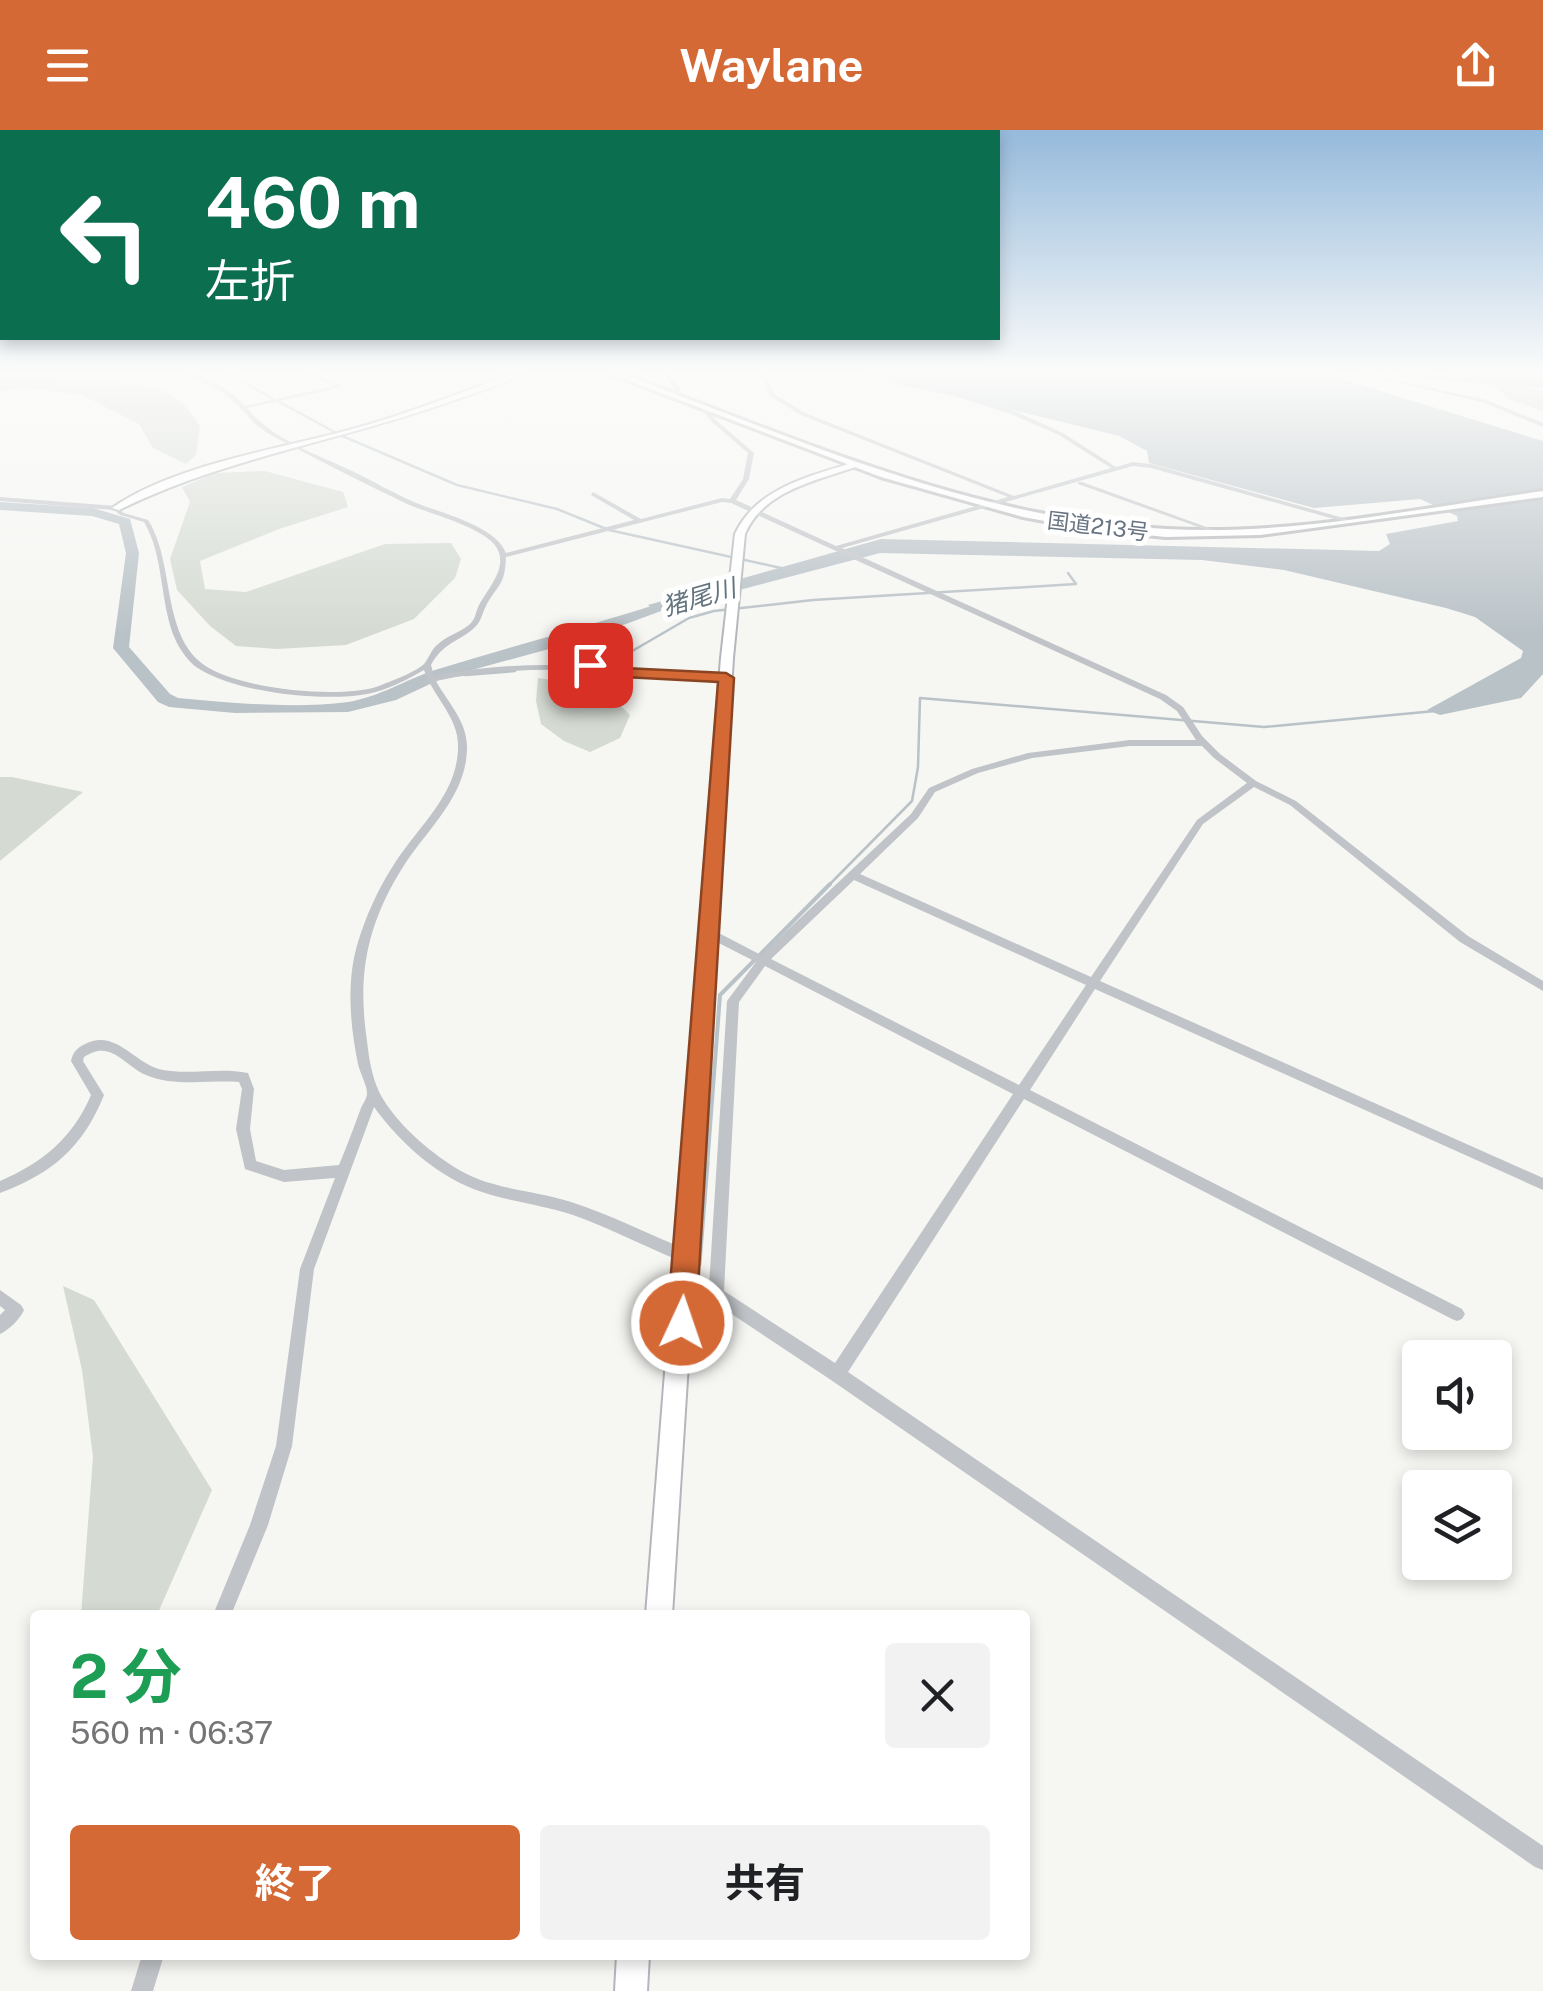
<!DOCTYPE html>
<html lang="ja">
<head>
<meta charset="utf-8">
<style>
  :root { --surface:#fff; --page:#f2f2f2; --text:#202124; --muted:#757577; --accent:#d56935 }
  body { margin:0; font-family:"Public Sans","Noto Sans JP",sans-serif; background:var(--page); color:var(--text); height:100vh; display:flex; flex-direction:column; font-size:38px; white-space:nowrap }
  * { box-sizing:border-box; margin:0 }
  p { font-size:32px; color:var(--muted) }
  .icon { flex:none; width:55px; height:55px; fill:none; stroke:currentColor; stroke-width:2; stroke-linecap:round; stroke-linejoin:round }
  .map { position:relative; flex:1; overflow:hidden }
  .details { position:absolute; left:30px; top:1480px; width:1000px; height:350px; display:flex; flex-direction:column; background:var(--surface); border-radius:10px; box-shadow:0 5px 15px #0003 }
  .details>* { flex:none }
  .banner { position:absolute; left:0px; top:0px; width:1000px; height:210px; box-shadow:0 5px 15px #0003; background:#0b6e4f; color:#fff; overflow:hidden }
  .controls { position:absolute; left:1402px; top:1210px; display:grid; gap:20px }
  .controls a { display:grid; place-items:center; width:110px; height:110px; border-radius:10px; background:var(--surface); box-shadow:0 5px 15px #0003; font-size:50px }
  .pin { position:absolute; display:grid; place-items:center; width:85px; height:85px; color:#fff; margin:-42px; border-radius:20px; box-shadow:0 5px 15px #0006 }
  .me { position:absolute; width:110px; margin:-55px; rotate:3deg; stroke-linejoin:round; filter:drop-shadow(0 0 8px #0008) }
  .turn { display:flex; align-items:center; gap:35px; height:210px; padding:0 40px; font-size:45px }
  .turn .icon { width:130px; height:130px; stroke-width:2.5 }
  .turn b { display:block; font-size:70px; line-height:85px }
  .round { display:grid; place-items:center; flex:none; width:105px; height:105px; border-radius:10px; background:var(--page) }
  .head { display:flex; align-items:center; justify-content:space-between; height:170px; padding:0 40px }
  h1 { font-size:60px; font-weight:700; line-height:75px; color:#1e9e55 }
  .action { display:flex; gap:20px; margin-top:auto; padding:20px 40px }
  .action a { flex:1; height:115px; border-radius:10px; background:var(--accent); color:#fff; font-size:40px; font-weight:700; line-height:115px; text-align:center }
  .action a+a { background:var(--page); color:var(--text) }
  header { display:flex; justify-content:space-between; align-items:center; height:130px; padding:0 40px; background:var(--accent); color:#fff; font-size:45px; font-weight:700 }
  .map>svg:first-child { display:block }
  .green { fill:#d5dbd3 }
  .water { fill:#b9c2c7 }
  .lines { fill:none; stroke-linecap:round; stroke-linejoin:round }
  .stream-far2 { stroke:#b9c2c7; stroke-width:2.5 }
  .stream-far1 { stroke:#b9c2c7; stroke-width:4 }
  .stream { stroke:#b9c2c7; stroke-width:5 }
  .river { fill:#b9c2c7; fill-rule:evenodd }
  .secondary-casing { stroke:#b3b7bb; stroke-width:4 }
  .highway-casing { stroke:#b3b6b9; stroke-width:6 }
  .street { fill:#c0c3c7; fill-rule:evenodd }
  .secondary { fill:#fff; fill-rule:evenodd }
  .highway { fill:#fff; fill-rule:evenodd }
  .route { fill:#d56935; stroke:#8a4422; stroke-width:2.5 }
  .labels { text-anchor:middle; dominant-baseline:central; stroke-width:10; stroke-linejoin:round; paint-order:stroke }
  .far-street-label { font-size:22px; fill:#687482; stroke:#fff }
  .far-water-label { font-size:25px; font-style:italic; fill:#63747e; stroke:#fff }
</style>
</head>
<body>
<header><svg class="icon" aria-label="menu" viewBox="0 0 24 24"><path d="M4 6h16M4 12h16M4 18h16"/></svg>Waylane<svg class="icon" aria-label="share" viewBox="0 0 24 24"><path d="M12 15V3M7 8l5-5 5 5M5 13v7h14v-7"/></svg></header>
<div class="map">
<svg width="1543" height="1861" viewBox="0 0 1543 1861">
  <rect width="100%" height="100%" fill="#f6f6f3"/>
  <path class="green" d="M1381,244L1438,250L1462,248L1447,244H1543V256L1509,254L1543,261V281L1508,269L1495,256L1485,254Z
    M0,248C34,248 140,249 167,262C182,269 191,284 200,296L196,325L186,334L153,318L139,294L82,265L25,258L0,261Z
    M265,341L343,362L348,377L279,399L200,431L205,459L246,462L385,414L451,413L461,429L455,448L414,489L346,515L277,519L236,516L210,496L177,460L170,429L190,372L182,357L216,343Z
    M538,548C578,554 601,554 630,585L620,608L590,622L564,611L541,594L536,571Z
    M0,647H12L83,662L0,731Z
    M63,1156L94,1170L212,1360L157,1485H81L93,1327L82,1240Z"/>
  <path class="water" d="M866,244H1325L1543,311V544L1521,568L1440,585L1427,580L1521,528L1523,521L1475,487L1446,478L1284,440L1202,430L880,423L656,482L648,475L881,409L1379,421L1390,414L1386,404L1458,391L1457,386L1420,369L1314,378L1149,333L1147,321L1119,306Z"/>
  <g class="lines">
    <path class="stream-far2" d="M228,244L340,305L457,355L557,379L609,400L781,438
      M603,538L689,488L714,481L813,470L1076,454L1068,443
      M465,545L515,541
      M827,757L912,671L918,637L920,568L1264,597L1435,581"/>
    <path class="stream-far1" d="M707,1036L720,865L830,754"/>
    <path class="stream" d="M699,1134L707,1033"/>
    <path class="river" d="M0,372L93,378L130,389L139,423L129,517L170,564L178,568C233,573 294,579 348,572C379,567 405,550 435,540C516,515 598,494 679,467L691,470L585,509L443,548L396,570L348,582L235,583L169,577L158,572L113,518L126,423L119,394L92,386L0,380Z"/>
    <defs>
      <path id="secondary" d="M512,244H521C500,256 473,263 449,272C340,311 224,328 119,380L112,378C172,336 273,320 345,301C402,286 457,264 512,244Z
        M855,332L858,336C816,351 764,360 745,404L733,528L672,1485H646L721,528L735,404C756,358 810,346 855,332Z
        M617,1825H649L647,1861H615Z"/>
      <path id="highway" d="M611,244H623C799,310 976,390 1167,399C1293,406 1419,378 1543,361V367L1260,405L1166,407L1094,400L1023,387L881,347Z"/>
    </defs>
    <use href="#secondary" class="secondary-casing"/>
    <use href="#highway" class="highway-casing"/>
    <path class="street" d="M184,244C206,246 230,259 245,276L334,256L307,244H313L341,255L339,258L247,278C273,310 316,324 352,341C373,351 393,363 414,372C440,383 495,395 506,423L634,390L591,365L593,362L641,389L722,368L730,369L743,349L748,323L712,292L699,276L702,274L716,290L754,323L749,349L736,370L836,416L1008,367L801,285L770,266L761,244H765L774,264L805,283L1014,366L1111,338L1059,305L1011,284L957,267L848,244L930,258L1015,281L1063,303L1116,337L1133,332L1151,334L1347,389L1348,390L1345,392L1151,338L1133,336L842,418L1166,565L1183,577L1202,606L1220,624L1256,651L1296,671L1468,806L1543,851V861L1460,812L1290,675L1254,657L1203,694L1100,851L1543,1048V1060L1095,859L1030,960L1462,1179L1465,1184L1462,1189L1457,1191L1452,1189L1024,969L848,1242L1543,1716V1740L1535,1737L831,1250L712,1171L679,1160L677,1155L679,1150L684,1148L709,1156L727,871L756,832L705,806L703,803L705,800H713L761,825L911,684L929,658L972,639L1028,623L1130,610H1196L1177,581L1160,569L731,373L722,372L506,427C505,458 496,455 485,478C481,487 481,492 473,499C456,513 443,513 431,535L434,546C534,525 626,539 726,546L730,548L726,550C629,544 533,530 436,551C448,573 468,592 467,619C466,667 427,699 403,737C367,794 357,845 367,911C369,930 373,953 383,969C401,998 432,1024 461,1041C494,1060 535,1060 571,1072C612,1085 650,1105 690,1121L692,1126L690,1131L685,1133L680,1131C644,1116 609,1098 573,1085C543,1075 512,1072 482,1062C439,1048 401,1014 374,977L314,1139L292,1316L268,1395L231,1485H213L250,1395L276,1316L300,1139L335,1048L284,1052L245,1039L236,999L242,959L239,952C209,950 174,957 146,945C122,934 111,909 84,927L83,931L104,965C83,1017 53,1043 0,1063V1051C42,1033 73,1008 91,965L71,931C73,922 77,918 85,914C116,898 135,935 163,940C191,945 220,937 248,943L254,959L250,999L256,1031L284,1040L339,1035C347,1016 354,997 361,978C363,973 367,969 367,963C367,955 360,943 358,934C350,895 346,851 358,812C366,786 378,759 393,736C417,697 458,665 458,617C459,587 433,567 424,540C406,550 388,560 367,564C324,572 239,563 201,540C190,534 182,523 176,511C159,474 165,427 144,392L120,385L114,380L0,371V367L116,376L124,383L148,390C174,430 162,498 199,531C230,559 337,569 376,557C387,553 416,542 424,534C429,528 431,520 437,515C446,506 459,503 469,495C476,489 475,483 479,475C489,457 511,434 494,414C477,395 429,384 405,373C359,351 314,328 269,304L255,294L242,279H239L240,277L221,261ZM1130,616H1202L1214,628L1247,653L1197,690L1091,847L860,744L918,688L935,662L978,643L1032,628ZM854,750L1086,855L1019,955L771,829ZM765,836L1013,964L835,1233L724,1161L739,872Z
      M663,244H667L681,259L677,267L672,266L675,259Z
      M1361,244H1369L1486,270L1543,293V297L1482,272Z
      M1405,244L1543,254V258L1406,246L1404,245Z
      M1078,352H1082L1223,403L1218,404L1078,354Z
      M0,1160L21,1175L24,1180C20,1189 9,1200 0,1204V1185L5,1180L0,1176Z
      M142,1825H164L153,1861H131Z"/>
    <use href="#secondary" class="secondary"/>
    <use href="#highway" class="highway"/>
  </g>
  <linearGradient id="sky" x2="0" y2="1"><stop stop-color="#95badb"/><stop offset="0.48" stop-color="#fbfbfa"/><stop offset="1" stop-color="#fbfbfa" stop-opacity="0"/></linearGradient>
  <rect width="1543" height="504" fill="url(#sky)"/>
  <path class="route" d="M590,531L624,538L726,543L734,548L696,1193L691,1203L682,1207L672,1203L667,1193L718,552L624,547L585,538V532Z"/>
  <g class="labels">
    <g class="far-street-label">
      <text transform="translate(1098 396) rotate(7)">国道213号</text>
    </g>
    <g class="far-water-label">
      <text transform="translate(699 467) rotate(-16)">猪尾川</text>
    </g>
  </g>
</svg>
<div class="controls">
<a><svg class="icon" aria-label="sound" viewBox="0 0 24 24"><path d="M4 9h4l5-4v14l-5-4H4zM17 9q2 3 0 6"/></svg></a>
<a><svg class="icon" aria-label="layers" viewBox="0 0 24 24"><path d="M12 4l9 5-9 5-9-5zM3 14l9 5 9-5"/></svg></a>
</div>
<div class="pin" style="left:590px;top:535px;background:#d93025"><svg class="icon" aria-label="arrive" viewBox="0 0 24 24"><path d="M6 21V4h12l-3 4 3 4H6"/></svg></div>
<svg class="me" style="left:682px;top:1193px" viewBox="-20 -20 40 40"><circle r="17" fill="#d56935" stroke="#fff" stroke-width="3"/><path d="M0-11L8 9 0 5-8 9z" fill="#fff"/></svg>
<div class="banner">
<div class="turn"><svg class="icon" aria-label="left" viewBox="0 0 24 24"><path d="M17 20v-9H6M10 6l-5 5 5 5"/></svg><div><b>460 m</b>左折</div></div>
</div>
<section class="details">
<div class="head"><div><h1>2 分</h1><p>560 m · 06:37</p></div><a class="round"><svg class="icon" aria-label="close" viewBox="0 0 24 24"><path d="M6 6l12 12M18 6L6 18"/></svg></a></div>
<div class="action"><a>終了</a><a>共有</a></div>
</section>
</div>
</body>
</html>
